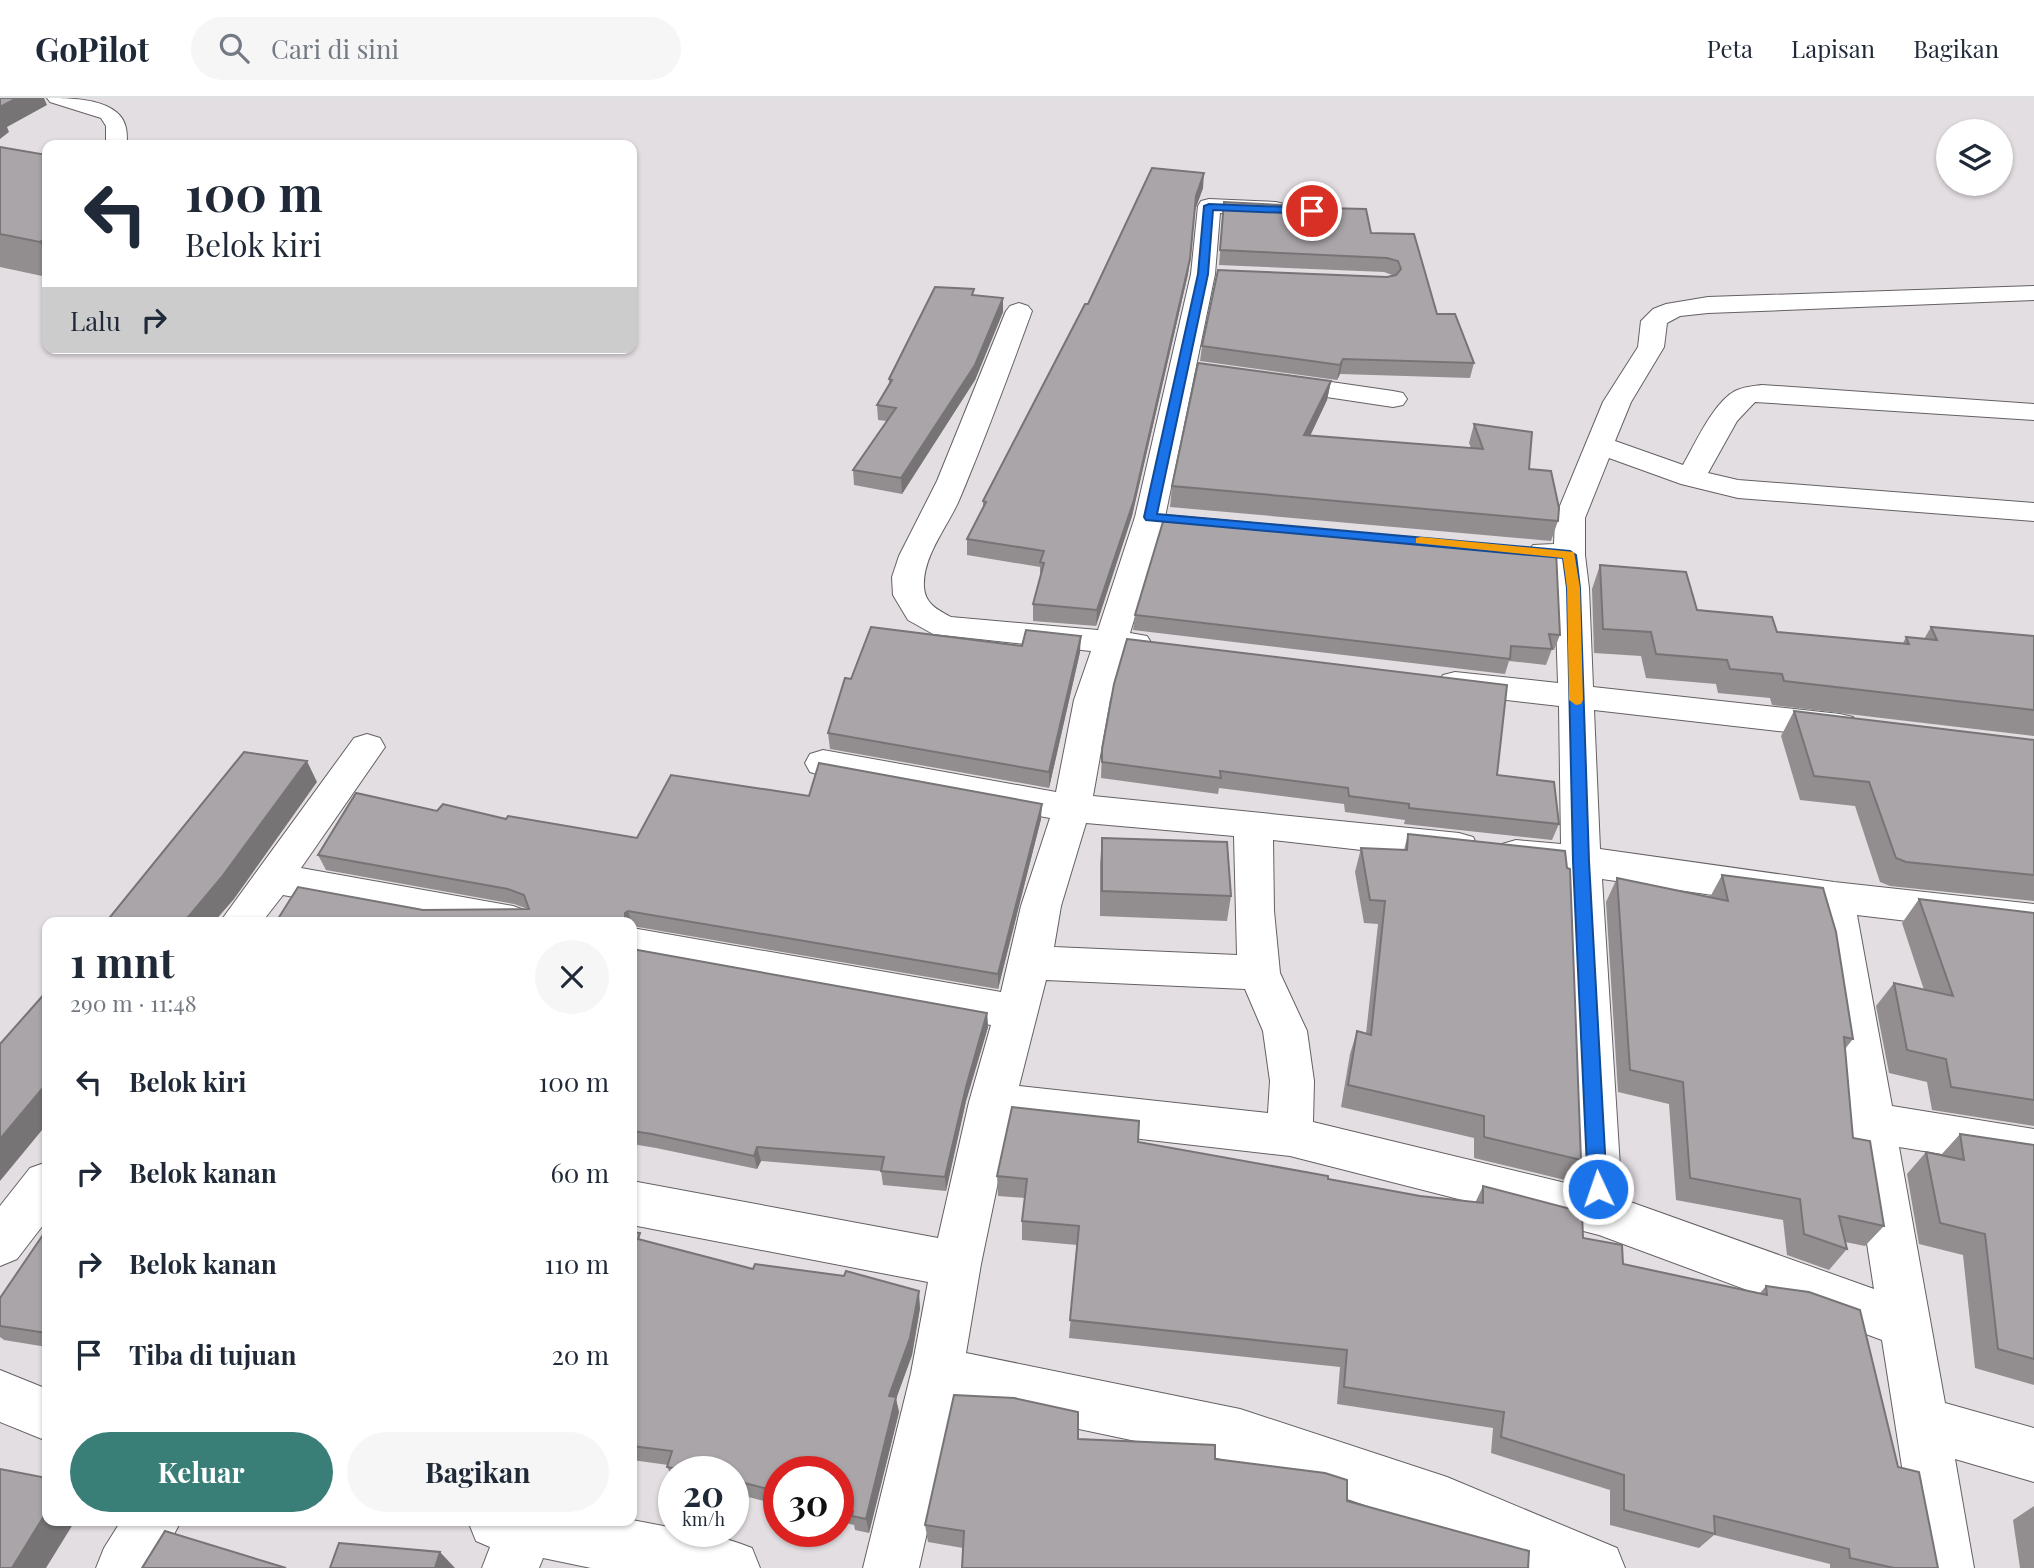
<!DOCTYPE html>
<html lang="id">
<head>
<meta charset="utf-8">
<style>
  :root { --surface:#fff; --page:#f6f6f7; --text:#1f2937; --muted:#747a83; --line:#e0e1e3; --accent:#397f77 }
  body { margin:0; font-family:"Playfair Display",serif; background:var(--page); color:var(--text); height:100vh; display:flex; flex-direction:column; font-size:26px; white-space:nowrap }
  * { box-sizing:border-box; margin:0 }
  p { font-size:23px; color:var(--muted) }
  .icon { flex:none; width:38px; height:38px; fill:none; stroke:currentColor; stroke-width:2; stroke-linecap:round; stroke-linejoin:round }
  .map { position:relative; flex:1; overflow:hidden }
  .panel { position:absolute; left:42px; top:819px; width:595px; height:609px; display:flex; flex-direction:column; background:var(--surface); border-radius:14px; box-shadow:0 2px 5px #0004 }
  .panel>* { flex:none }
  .top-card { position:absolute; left:42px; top:42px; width:595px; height:214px; border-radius:14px; box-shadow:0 2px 5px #0004; background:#fff; color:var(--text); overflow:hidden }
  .controls { position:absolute; left:1936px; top:21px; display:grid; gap:14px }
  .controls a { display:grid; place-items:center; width:77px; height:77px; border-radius:50%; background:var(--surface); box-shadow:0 2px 5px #0004; font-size:35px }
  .speed { position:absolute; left:658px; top:1358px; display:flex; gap:14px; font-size:35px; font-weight:700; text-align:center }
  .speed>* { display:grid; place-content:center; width:91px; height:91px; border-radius:50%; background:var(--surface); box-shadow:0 2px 5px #0004; line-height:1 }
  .speed small { font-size:18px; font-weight:400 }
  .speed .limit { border:10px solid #d22; background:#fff; color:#111 }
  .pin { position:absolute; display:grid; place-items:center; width:60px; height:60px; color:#fff; margin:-30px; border:4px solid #fff; border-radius:50%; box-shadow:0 2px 7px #0007 }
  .me { position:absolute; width:77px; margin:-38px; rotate:357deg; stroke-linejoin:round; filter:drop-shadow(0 0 5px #0008) }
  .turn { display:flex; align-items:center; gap:24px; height:147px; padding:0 28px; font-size:32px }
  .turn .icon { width:91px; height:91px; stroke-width:2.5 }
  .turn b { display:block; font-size:49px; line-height:60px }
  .then { display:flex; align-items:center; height:66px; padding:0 28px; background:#0003; gap:14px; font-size:26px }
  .round { display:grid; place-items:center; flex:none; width:74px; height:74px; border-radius:37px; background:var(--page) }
  .overview { display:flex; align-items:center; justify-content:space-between; height:119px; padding:0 28px }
  h1 { font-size:42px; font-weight:700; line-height:52px }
  .primary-button { display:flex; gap:14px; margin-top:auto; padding:14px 28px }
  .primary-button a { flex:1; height:80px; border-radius:42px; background:var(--accent); color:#fff; font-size:28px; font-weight:700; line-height:80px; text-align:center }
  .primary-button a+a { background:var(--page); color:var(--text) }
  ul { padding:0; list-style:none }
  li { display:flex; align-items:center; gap:21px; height:91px; padding:0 28px }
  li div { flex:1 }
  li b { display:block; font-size:26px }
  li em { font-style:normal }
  header { display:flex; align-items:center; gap:42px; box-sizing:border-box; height:98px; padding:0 35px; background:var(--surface); border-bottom:2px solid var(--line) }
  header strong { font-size:33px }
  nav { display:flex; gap:38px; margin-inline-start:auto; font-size:24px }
  .search { width:490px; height:63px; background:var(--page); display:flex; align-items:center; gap:18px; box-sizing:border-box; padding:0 24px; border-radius:38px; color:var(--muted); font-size:26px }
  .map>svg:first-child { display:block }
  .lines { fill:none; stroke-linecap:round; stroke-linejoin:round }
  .street-casing { stroke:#646064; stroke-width:2 }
  .street { fill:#fff; fill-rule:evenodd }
  .wall { fill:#928e90 }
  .shaded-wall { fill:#777476 }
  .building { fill:#aaa5a8; stroke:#777476; stroke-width:2 }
  .route { fill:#1a73e8; stroke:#114b97; stroke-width:2 }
  .slow { fill:#f59e0b }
</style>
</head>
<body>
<header>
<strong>GoPilot</strong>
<div class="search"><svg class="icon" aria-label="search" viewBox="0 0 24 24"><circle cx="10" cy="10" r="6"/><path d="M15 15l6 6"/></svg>Cari di sini</div>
<nav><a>Peta</a><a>Lapisan</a><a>Bagikan</a></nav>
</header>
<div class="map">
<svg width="2034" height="1470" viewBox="0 0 2034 1470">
  <rect width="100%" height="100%" fill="#e3dee2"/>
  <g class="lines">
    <defs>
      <path id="street" d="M47,0C71,0 120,0 126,30C127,35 127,42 127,47H106V28L101,20L50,4Z
        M1209,101L1276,104L1284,106L1287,111L1284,116L1276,118L1220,115L1215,176L1165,419L1130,535L1147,538L1152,546L1147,554L1124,556L1110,602L1093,698L1459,735L1473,739L1478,749L1473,759L1459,763L1273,742L1274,813L1280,875L1307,933L1314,983L1313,1024L1574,1087L1562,775L1502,766L1496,756L1502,746L1516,742L1561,746L1559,608L1455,596L1443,593L1438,585L1443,577L1455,574L1558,585L1554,465L1533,461L1528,454L1533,447L1554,446L1555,420L1603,304L1638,249L1641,223L1653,211L1666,206L1708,199L2034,188V202L1708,215L1680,218L1667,225L1664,249L1631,304L1615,343L1683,367C1695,346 1713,305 1735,293C1743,289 1753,288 1762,287L2034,306V322L1755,304L1737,323L1708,375L1738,382L2034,405V423L1738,400L1681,386L1609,360L1585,420V457L1589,490L1593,589L1840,616L1853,619L1858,628L1853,637L1840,640L1594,612L1600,751L1834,784L2034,806V838L1857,817L1892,1008L2034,1031V1071L1899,1049L1945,1305L2034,1330V1384L1955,1361L1974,1470H1918L1882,1242L1599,1137L1290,1058L1010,1026L981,1166L966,1255L1240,1311L1447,1379L1617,1450L1625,1470H1530L1445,1434L1240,1365L956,1305L919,1470H863L911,1275L928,1184L632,1127V1083L938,1140L969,1004L991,927L632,862V830L1001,894L1021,808L1050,720L823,678L810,674L805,665L810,656L823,652L1056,694L1074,602L1091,553L933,536L908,522L893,497L892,479L899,458L937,383L1006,213L1010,208L1019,205L1028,208L1032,213C1009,276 986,338 960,400C949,427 922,458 924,489C925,506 938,512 951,519L1098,532L1135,419L1191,176L1198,108L1201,103ZM1086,725L1234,738L1237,857L1054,849L1061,808ZM1602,781L1816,812L1874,1191L1622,1101ZM1046,882L1245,891L1263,933L1270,983L1268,1015L1019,988Z
        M1276,276L1393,293L1403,295L1407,301L1403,307L1393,309L1266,290L1262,284L1266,278Z
        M367,636L380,640L385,649L301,770L513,808L527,813L533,824H430L283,797L262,824H220L354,640Z
        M47,1064V1122L17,1161L0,1168V1108L30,1070Z
        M0,1272L47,1291V1343L0,1324Z
        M632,1422L674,1430V1433C701,1433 727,1440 752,1450L760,1470H591L543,1460L539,1470H482L490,1449L476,1443L468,1423Z
        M121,1423H181L156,1470H96L104,1450Z"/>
    </defs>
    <use href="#street" class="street-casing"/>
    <use href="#street" class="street"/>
  </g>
  <path class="wall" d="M0,49L47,57V179L0,169Z
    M1203,90L1195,112L1188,176L1132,418L1096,528L1033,523V506L1040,481V469L967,457V441L983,410V403L1088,206Z
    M1224,104L1282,109L1371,135L1414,136L1437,216L1474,265L1470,280L1340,276L1337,282L1200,263L1202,248L1387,179L1395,178L1384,174L1219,167Z
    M974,198L1003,200V214L975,282L902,396L854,387L853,372L887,323L878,322L877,307L889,285V281Z
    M1331,283L1327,302L1310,338L1471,350L1469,345L1474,326L1529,371L1558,423L1551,443L1170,409L1172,388Z
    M1600,467L1697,512L1777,534L1903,545L1906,539L1924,541L1931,529L2034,538V638L1772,607L1770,600L1718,595L1716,586L1646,580L1641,558L1594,555L1592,491Z
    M1135,517L1560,537L1554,552L1552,551L1546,567L1509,563L1505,576L1133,532Z
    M1022,548L1080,554L1049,690L830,651L828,635L851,581Z
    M1794,613L2034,642V803L1890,788L1880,784L1855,708L1800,702L1781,638Z
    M1102,651L1497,677L1559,726L1552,742L1404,726L1405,722L1345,714L1344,706L1219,690L1218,696L1101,680Z
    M809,698L1041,721L998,891L632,828V824H276L423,812L528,811L514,806L326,772L318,757L437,713L506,721L637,740Z
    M1408,736L1581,1062L1569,1083L1474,1060V1040L1341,1009L1350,956L1357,933L1366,936L1378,826L1364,825L1355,774L1361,750L1404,752Z
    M1102,740L1231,798L1227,823L1100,818V766Z
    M1722,777L1853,941L1845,951L1853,1040L1884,1128L1865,1148L1845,1144L1847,1151L1829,1172L1787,1157L1783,1122L1676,1102L1669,1006L1618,994L1606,804L1617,780L1710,799Z
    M1919,801L2034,815V1028L1932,1012L1927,984L1889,975L1876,908L1894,885L1924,892L1902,825Z
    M632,851L987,915L988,929L966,1003L946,1093L883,1087L881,1073L761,1063L757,1071L656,1050L632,1046Z
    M1960,1036L2034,1047V1287L1975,1270L1963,1157L1919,1146L1907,1076L1926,1054L1941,1057Z
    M1138,1044L1420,1098L1475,1105L1483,1088L1583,1140L1623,1166L1760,1195L1766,1188L1898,1369L1938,1470H1830V1466L1714,1437L1699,1450L1610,1427V1392L1491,1355L1493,1330L1337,1306L1340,1269L1069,1240L1077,1147L1022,1142V1123L1025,1100L998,1098L997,1078Z
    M47,1131V1249L4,1242L0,1239V1200Z
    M632,1134L643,1143L753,1171L920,1210L912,1257L896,1301L899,1314L869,1435L855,1432L854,1427L838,1423V1374H779V1407L733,1395V1374H674V1382L667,1369L668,1367L632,1362Z
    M1014,1300L963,1450L928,1444L925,1427Z
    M2034,1408V1470H2020L2013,1422Z"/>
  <path class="shaded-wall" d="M17,0H44L47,7L7,29L9,34L0,41V9Z
    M1204,75L1203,90L1195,112L1188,176L1132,418L1096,528L1097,512L1196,98Z
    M47,139V158L40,144Z
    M1003,200V214L975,282L902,396L901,380Z
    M1343,261L1340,276L1337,282L1340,267Z
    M1331,283L1327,302L1301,357L1304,337Z
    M1081,538L1080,554L1049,690V674Z
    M307,663L317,684L234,801L214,824H184Z
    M1042,706L1041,721L998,891V876Z
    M628,813L631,824H625V815Z
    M987,915L988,929L966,1003L946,1093L945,1079L966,989Z
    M47,985V1026L0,1083V1041Z
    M757,1049L761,1063L757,1071L754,1058Z
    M919,1193L920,1210L912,1257L896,1301L899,1314L869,1435L866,1421L889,1298Z
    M47,1413V1423H75L46,1470H12Z
    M440,1454L455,1470H435Z"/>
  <path class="building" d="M0,0H17L0,9Z
    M0,49L47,57V139L40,144L0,136Z
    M1152,70L1204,75L1196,98L1190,161L1134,402L1097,512L1033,506L1044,465L1040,464L1044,453L967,441L986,404L983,403L1085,206H1088Z
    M1224,104L1282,107V109L1366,111L1371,135L1414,136L1437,216H1455L1474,265L1343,261L1340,267L1202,248L1218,172L1387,179L1396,177L1401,171L1398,163L1387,160L1220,152Z
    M935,189L974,191L972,197L1003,200L975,267L901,380L853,372L896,310L877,307L892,282L889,281Z
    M1198,265L1331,283L1304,337L1483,351L1474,326L1532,334L1529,371L1551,373L1559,410L1558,423L1172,388Z
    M1165,417L1556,453L1560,537L1549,536L1552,551L1511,548L1510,561L1135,517Z
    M1600,467L1686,474L1697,512L1772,519L1777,534L1909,546L1906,539L1937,542L1931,529L2034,538V612L1784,583L1782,576L1730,571L1727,562L1656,556L1651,534L1603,531Z
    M871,529L1022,548L1026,532L1081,538L1049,674L828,635L845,580L851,581Z
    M1127,541L1507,587L1497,677L1554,684L1559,726L1409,710V706L1349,698L1348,690L1220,673L1221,680L1102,664V651L1114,586Z
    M1794,613L2034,642V777L1906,764L1896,760L1869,684L1814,678Z
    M244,654L307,663L221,780L184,824H106Z
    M819,665L1042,706L998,876L628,813L625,815V824H276L298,789L423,812L529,811L524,797L508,791L318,757L356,695L437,713L443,706L506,721L508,718L637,740L671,677L809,698Z
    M1408,736L1565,753L1567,770L1570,771L1581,1062L1484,1039V1018L1348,987L1357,933L1371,937L1385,803L1370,802L1361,750L1407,752Z
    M1102,740L1227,744L1231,798L1102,793Z
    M1722,777L1823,790L1836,834L1853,941L1844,939L1853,1040L1870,1043L1884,1128L1839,1118L1847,1151L1804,1136L1800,1101L1690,1080L1683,984L1630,972L1617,780L1728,803Z
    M1919,801L2034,815V1002L1951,989L1946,961L1907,952L1894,885L1953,898Z
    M632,851L987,915L966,989L945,1079L881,1073L884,1059L757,1049L754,1058L652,1036L632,1033Z
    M47,893V985L0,1041V946Z
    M1012,1009L1139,1023L1138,1044L1328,1078V1081L1420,1098L1483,1105V1088L1582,1114L1583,1140L1622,1147L1623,1166L1767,1197L1766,1188L1809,1194L1860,1212L1898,1369L1919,1374L1938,1470H1894L1850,1460L1849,1451L1714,1418L1715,1436L1624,1412V1377L1501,1339L1504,1314L1344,1289L1347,1252L1070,1222L1079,1128L1022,1123L1027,1081L997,1078Z
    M1960,1036L2034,1047V1261L1998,1251L1985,1136L1940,1125L1926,1054L1964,1062Z
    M47,1131V1235L0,1228V1200Z
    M632,1134L640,1135L638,1141L753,1171L755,1166L844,1178L846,1173L919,1193L910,1240L889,1298L896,1299L866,1421L852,1418L853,1413L838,1410V1374H779V1394L733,1382V1374H695L667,1369L672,1353L632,1348Z
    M954,1297L1014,1300L1078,1314V1341L1215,1347V1361L1325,1375L1347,1382V1403L1529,1453L1528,1470H962L964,1433L925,1427Z
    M0,1371L47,1380V1413L12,1470H0Z
    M165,1433L286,1470H142Z
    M339,1445L440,1454L435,1470H330Z"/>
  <path class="route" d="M1209,106L1312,110L1317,113L1312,116L1213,112L1208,176L1157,416L1570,453L1576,457L1580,490L1589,763L1607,1091L1605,1097L1598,1099L1591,1097L1588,1091L1573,763L1567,490L1563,460L1146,422L1144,419L1198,176L1204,108Z"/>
  <path class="slow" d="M1421,439L1574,454L1580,490L1583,602L1581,606L1576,607L1569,602L1567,490L1563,460L1416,445V440Z"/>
</svg>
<div class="controls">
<a><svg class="icon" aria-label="layers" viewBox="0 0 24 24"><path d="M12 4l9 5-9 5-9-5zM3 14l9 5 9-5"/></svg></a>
</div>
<div class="speed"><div>20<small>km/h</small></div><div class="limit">30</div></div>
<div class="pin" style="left:1312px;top:113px;background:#d93025"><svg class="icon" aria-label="arrive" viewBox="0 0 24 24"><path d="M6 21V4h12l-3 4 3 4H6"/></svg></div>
<svg class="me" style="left:1598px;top:1091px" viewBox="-20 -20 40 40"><circle r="17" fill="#1a73e8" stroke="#fff" stroke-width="3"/><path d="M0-11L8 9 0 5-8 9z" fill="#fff"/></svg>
<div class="top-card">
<div class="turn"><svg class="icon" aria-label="left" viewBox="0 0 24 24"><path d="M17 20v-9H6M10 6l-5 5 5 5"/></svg><div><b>100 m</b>Belok kiri</div></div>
<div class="then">Lalu<svg class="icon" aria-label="right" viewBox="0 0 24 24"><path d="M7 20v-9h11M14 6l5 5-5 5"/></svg></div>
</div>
<section class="panel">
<div class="overview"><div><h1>1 mnt</h1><p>290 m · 11:48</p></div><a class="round"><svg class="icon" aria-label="close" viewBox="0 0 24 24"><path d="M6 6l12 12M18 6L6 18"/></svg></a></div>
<ul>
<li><svg class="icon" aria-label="left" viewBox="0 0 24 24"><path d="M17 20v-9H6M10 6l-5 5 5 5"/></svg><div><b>Belok kiri</b></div><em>100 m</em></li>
<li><svg class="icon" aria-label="right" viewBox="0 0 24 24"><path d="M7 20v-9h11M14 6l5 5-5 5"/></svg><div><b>Belok kanan</b></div><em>60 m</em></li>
<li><svg class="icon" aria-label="right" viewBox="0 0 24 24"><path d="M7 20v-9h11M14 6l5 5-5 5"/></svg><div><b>Belok kanan</b></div><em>110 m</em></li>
<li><svg class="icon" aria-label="arrive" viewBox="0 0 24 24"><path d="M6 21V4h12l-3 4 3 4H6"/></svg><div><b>Tiba di tujuan</b></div><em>20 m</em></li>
</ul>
<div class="primary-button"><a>Keluar</a><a>Bagikan</a></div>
</section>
</div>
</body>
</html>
